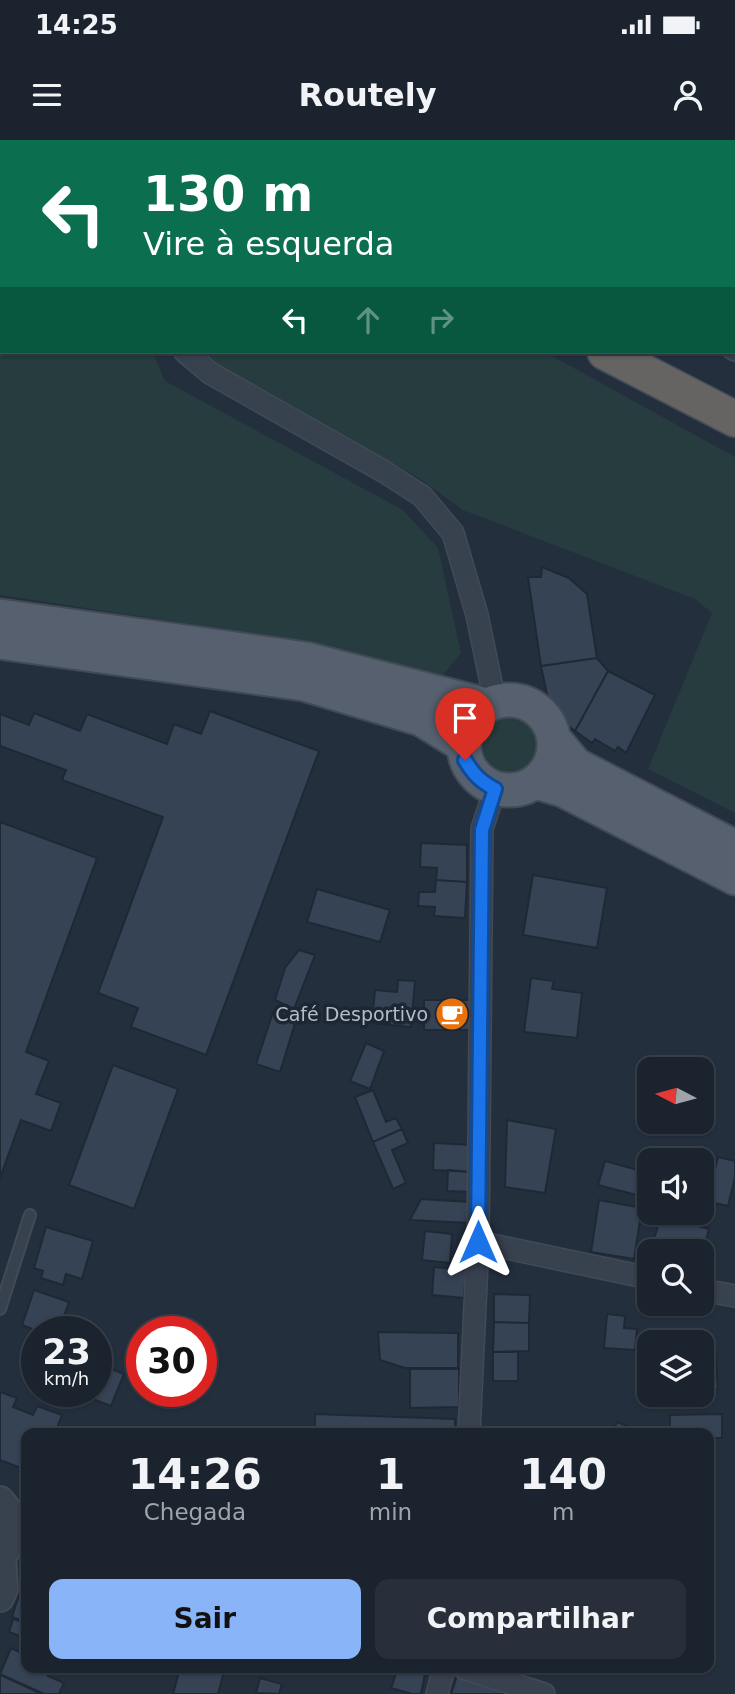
<!DOCTYPE html>
<html lang="pt">
<head>
<meta charset="utf-8">
<style>
  :root { --surface:#1b232e; --page:#282f3a; --text:#f1f3f6; --muted:#a0a4aa; --line:#39404a; --accent:#8ab4f8 }
  body { margin:0; font-family:"DejaVu Sans",sans-serif; background:var(--page); color:var(--text); height:100vh; display:flex; flex-direction:column; font-size:26px; white-space:nowrap }
  * { box-sizing:border-box; margin:0 }
  p { font-size:23px; color:var(--muted) }
  .icon { flex:none; width:38px; height:38px; fill:none; stroke:currentColor; stroke-width:2; stroke-linecap:round; stroke-linejoin:round }
  .map { position:relative; flex:1; overflow:hidden }
  .drawer { position:absolute; left:21px; top:1288px; width:693px; height:245px; display:flex; flex-direction:column; background:var(--surface); border-radius:14px; box-shadow:0 2px 5px #0004,0 0 0 2px var(--line) }
  .drawer>* { flex:none }
  .hud { position:absolute; left:0px; top:0px; width:735px; height:214px; box-shadow:0 2px 5px #0004,0 0 0 2px var(--line); background:#0b6e4f; color:#fff; overflow:hidden }
  .needle { width:46px; rotate:276deg }
  .tools { position:absolute; left:637px; top:917px; display:grid; gap:14px }
  .tools a { display:grid; place-items:center; width:77px; height:77px; border-radius:14px; background:var(--surface); box-shadow:0 2px 5px #0004,0 0 0 2px var(--line); font-size:35px }
  .speed { position:absolute; left:21px; top:1176px; display:flex; gap:14px; font-size:35px; font-weight:700; text-align:center }
  .speed>* { display:grid; place-content:center; width:91px; height:91px; border-radius:50%; background:var(--surface); box-shadow:0 2px 5px #0004,0 0 0 2px var(--line); line-height:1 }
  .speed small { font-size:18px; font-weight:400 }
  .speed .limit { border:10px solid #d22; background:#fff; color:#111 }
  .pin { position:absolute; display:grid; place-items:center; width:60px; height:60px; color:#fff; margin:-72px -30px; border-radius:50% 50% 50% 0; rotate:-45deg; box-shadow:0 0 7px #0007 }
  .pin .icon { rotate:45deg }
  .me { position:absolute; width:77px; margin:-38px; rotate:0deg; stroke-linejoin:round; filter:drop-shadow(0 0 5px #0008) }
  .turn { display:flex; align-items:center; gap:24px; height:147px; padding:0 28px; font-size:32px }
  .turn .icon { width:91px; height:91px; stroke-width:2.5 }
  .turn b { display:block; font-size:49px; line-height:60px }
  .lanes { display:flex; align-items:center; height:66px; padding:0 28px; background:#0003; justify-content:center; gap:35px; direction:ltr }
  .lanes .off { opacity:.35 }
  .eta { display:flex; justify-content:space-evenly; align-items:center; height:119px; text-align:center }
  .eta b { font-size:42px; font-weight:800; line-height:49px }
  .cta { display:flex; gap:14px; margin-top:auto; padding:14px 28px }
  .cta a { flex:1; height:80px; border-radius:14px; background:var(--accent); color:#111; font-size:28px; font-weight:800; line-height:80px; text-align:center }
  .cta a+a { background:var(--page); color:var(--text) }
  .status { display:flex; justify-content:space-between; align-items:center; height:49px; padding:0 35px; background:var(--surface); direction:ltr }
  .status svg { height:19px; fill:currentColor }
  header { display:flex; justify-content:space-between; align-items:center; height:91px; padding:0 28px; background:var(--surface); font-size:32px; font-weight:800 }
  .map>svg:first-child { display:block }
  .green { fill:#263c3f }
  .building { fill:#364354; stroke:#1f2835; stroke-width:2 }
  .lines { fill:none; stroke-linecap:round; stroke-linejoin:round }
  .minor-tunnel { stroke:#3a4453; stroke-width:21; stroke-dasharray:21 10; stroke-linecap:butt }
  .service-casing { stroke:#414a57; stroke-width:14 }
  .minor-casing { stroke:#414a57; stroke-width:24 }
  .tertiary-casing { stroke:#414a57; stroke-width:30 }
  .primary-casing { stroke:#414a57; stroke-width:37 }
  .trunk-casing { stroke:#434c59; stroke-width:38 }
  .service { stroke:#38414e; stroke-width:10 }
  .minor { stroke:#38414e; stroke-width:21 }
  .tertiary { stroke:#38414e; stroke-width:26 }
  .primary { stroke:#56606e; stroke-width:33 }
  .trunk { stroke:#656462; stroke-width:35 }
  .route-casing { stroke:#114b97; stroke-width:18 }
  .route { stroke:#1a73e8; stroke-width:12 }
  .labels { text-anchor:middle; dominant-baseline:central; stroke-width:7; stroke-linejoin:round; paint-order:stroke }
  .poi-label { font-size:19px; fill:#b4bcc9; stroke:#1d2633; text-anchor:end }
</style>
</head>
<body>
<div class="status"><b>14:25</b><svg viewBox="0 0 49 12"><path d="M0 12V9h3v3zM5 12V6h3v6zM10 12V3h3v9zM15 12V0h3v12zM26 1h20v11H26zM47 4h2v5h-2z"/></svg></div>
<header><svg class="icon" aria-label="menu" viewBox="0 0 24 24"><path d="M4 6h16M4 12h16M4 18h16"/></svg>Routely<svg class="icon" aria-label="person" viewBox="0 0 24 24"><circle cx="12" cy="8" r="4"/><path d="M4 21q1-7 8-7t8 7"/></svg></header>
<div class="map">
<svg width="735" height="1554" viewBox="0 0 735 1554">
  <rect width="100%" height="100%" fill="#242f3e"/>
  <path class="green" d="M0,0L119,2H2V212H153L165,241L403,370L438,408L461,513L442,536L316,503L0,455Z
    M400,0H735V191L733,2Z
    M204,212H545L735,317V673L648,629L712,473L695,459L463,370L419,338L215,224Z
    M483 605a27 27 0 1 1 54 0a27 27 0 1 1-54 0Z"/>
  <path class="building" d="M542,427L569,438L587,454L597,518L541,526L528,437H541Z
    M597,518L608,531L575,591L559,579L548,560L541,526Z
    M608,531L655,555L626,613L618,607L615,611L595,599L592,603L575,591Z
    M210,571L319,611L206,915L131,887L138,868L98,853L163,677L62,640L66,630L0,606V574L29,585L34,573L80,591L87,574L167,604L174,584L201,594Z
    M0,682L97,718L26,912L49,921L36,954L61,963L51,991L21,980L0,1038Z
    M421,703L467,705V742L436,740L437,728L420,727Z
    M533,735L607,748L597,808L523,795Z
    M436,740L467,742L465,778L434,776L435,767L418,766L419,752H435Z
    M317,749L390,770L380,802L307,782Z
    M299,810L315,815L294,869L275,860L285,828Z
    M531,838L554,841L552,849L582,853L577,898L524,892Z
    M398,840L415,841L411,887L372,883L375,850L397,852Z
    M424,860H472V890H424Z
    M273,872L296,880L280,932L256,924Z
    M366,903L384,911L370,949L350,941Z
    M113,925L178,949L134,1069L69,1045Z
    M373,950L386,982L396,978L402,989L373,1002L355,957Z
    M507,980L556,989L545,1053L505,1047Z
    M402,989L408,1003L392,1010L406,1043L393,1049L373,1002Z
    M434,1003L474,1005L473,1032L433,1030Z
    M718,1017L735,1021V1037L728,1066L702,1060V1041L711,1044Z
    M605,1021L649,1033L648,1058L598,1045Z
    M448,1030L473,1032L472,1052L447,1051Z
    M421,1059L470,1062L469,1083L410,1080Z
    M599,1060L642,1068L634,1119L591,1112Z
    M661,1076L709,1089L702,1116V1111H661L663,1102L654,1099Z
    M46,1087L93,1101L82,1139L66,1134L63,1145L41,1138L43,1131L34,1128Z
    M425,1091L452,1094L450,1123L422,1120Z
    M434,1127L466,1130L464,1158L432,1155Z
    M34,1150L69,1162L58,1192H40L22,1185Z
    M494,1154L530,1155L529,1183L494,1182Z
    M607,1174L625,1176L624,1188L637,1189L635,1210L604,1208Z
    M494,1182L529,1183V1211L493,1212Z
    M378,1192L458,1193V1228H405L380,1220Z
    M715,1206L718,1249L702,1250V1207Z
    M493,1212H518V1241H493Z
    M96,1223L124,1234L111,1266L82,1255L83,1251H96Z
    M410,1229H459V1267L410,1268Z
    M0,1252L17,1258L13,1267L33,1275L37,1266L62,1275L55,1293H26V1330L0,1320Z
    M315,1274L455,1279V1293H315Z
    M722,1274V1298H709V1293H670V1275Z
    M617,1282L645,1293H612Z
    M26,1426V1451L18,1448Z
    M20,1452L26,1454V1482L12,1477Z
    M13,1479L26,1483V1498L9,1492Z
    M11,1508L26,1515V1528H52L48,1536L64,1543L59,1554H44L0,1534Z
    M180,1528H225L218,1554H173Z
    M398,1528H426L421,1554H412L391,1548Z
    M0,1535L42,1554H0Z
    M457,1536L504,1552L503,1554H451Z
    M260,1538L282,1544L279,1554L256,1553Z"/>
  <g class="lines">
    <path class="minor-tunnel" d="M268,2L269,0"/>
    <defs>
      <path id="service" d="M0,1169L30,1075"/>
      <path id="minor" d="M375,0L378,2
        M733,209L735,210
        M185,212L210,233L383,331L422,356L453,393L477,475L495,562
        M478,1102L649,1138
        M702,1150L735,1156
        M469,1293L478,1102L482,689L495,649
        M464,1528L544,1554
        M437,1554L444,1528"/>
      <path id="tertiary" d="M0,1360C16,1376 17,1402 0,1418
        M0,1458L4,1449L2,1415"/>
      <path id="primary" d="M0,476L306,519L486,565
        M0,502L304,544L421,579L463,605
        M464 605a45 45 0 1 1 90 0a45 45 0 1 1-90 0Z
        M554,599L576,625L735,707
        M536,642L563,650L735,738"/>
      <path id="trunk" d="M206,0L210,2
        M246,0L250,2
        M605,212L735,279"/>
    </defs>
    <use href="#service" class="service-casing"/>
    <use href="#minor" class="minor-casing"/>
    <use href="#tertiary" class="tertiary-casing"/>
    <use href="#primary" class="primary-casing"/>
    <use href="#trunk" class="trunk-casing"/>
    <use href="#service" class="service"/>
    <use href="#minor" class="minor"/>
    <use href="#tertiary" class="tertiary"/>
    <use href="#primary" class="primary"/>
    <use href="#trunk" class="trunk"/>
  </g>
  <g class="lines">
    <defs>
      <path id="route" d="M465,620C473,634 481,642 495,649L482,690L478,1102"/>
    </defs>
    <use href="#route" class="route-casing"/>
    <use href="#route" class="route"/>
  </g>
  <defs>
    <symbol id="cafe-disc" viewBox="-11 -11 22 22"><circle r="9.5" fill="#e8710a" stroke="#1d2633"/><path d="M-5.5-4.5H6V0H3Q3 3.5 0 3.5H-2.5Q-5.5 3.5-5.5 0ZM3-3.2v2h1.7v-2ZM-6 4.5H4V6H-6Z" fill="#fff"/></symbol>
  </defs>
  <g fill-rule="evenodd">
    <use href="#cafe-disc" x="433" y="855" width="38" height="38"/>
  </g>
  <g class="labels">
    <g class="poi-label">
      <text x="428" y="874">Café Desportivo</text>
    </g>
  </g>
</svg>
<div class="tools">
<a><svg class="needle" viewBox="-14 -14 28 28"><path d="M0-13l5 13h-10z" fill="#e53935"/><path d="M0 13l5-13h-10z" fill="#a0a4aa"/></svg></a>
<a><svg class="icon" aria-label="sound" viewBox="0 0 24 24"><path d="M4 9h4l5-4v14l-5-4H4zM17 9q2 3 0 6"/></svg></a>
<a><svg class="icon" aria-label="search" viewBox="0 0 24 24"><circle cx="10" cy="10" r="6"/><path d="M15 15l6 6"/></svg></a>
<a><svg class="icon" aria-label="layers" viewBox="0 0 24 24"><path d="M12 4l9 5-9 5-9-5zM3 14l9 5 9-5"/></svg></a>
</div>
<div class="speed"><div>23<small>km/h</small></div><div class="limit">30</div></div>
<div class="pin" style="left:465px;top:620px;background:#d93025"><svg class="icon" aria-label="arrive" viewBox="0 0 24 24"><path d="M6 21V4h12l-3 4 3 4H6"/></svg></div>
<svg class="me" style="left:478px;top:1102px" viewBox="-20 -20 40 40"><path d="M0-17L14 15 0 8-14 15z" fill="#1a73e8" stroke="#fff" stroke-width="4"/></svg>
<div class="hud">
<div class="turn"><svg class="icon" aria-label="left" viewBox="0 0 24 24"><path d="M17 20v-9H6M10 6l-5 5 5 5"/></svg><div><b>130 m</b>Vire à esquerda</div></div>
<div class="lanes"><svg class="icon" aria-label="left" viewBox="0 0 24 24"><path d="M17 20v-9H6M10 6l-5 5 5 5"/></svg><svg class="icon off" aria-label="ahead" viewBox="0 0 24 24"><path d="M12 20V5M6 11l6-6 6 6"/></svg><svg class="icon off" aria-label="right" viewBox="0 0 24 24"><path d="M7 20v-9h11M14 6l5 5-5 5"/></svg></div>
</div>
<section class="drawer">
<div class="eta">
<div><b>14:26</b><p>Chegada</p></div>
<div><b>1</b><p>min</p></div>
<div><b>140</b><p>m</p></div>
</div>
<div class="cta"><a>Sair</a><a>Compartilhar</a></div>
</section>
</div>
</body>
</html>
